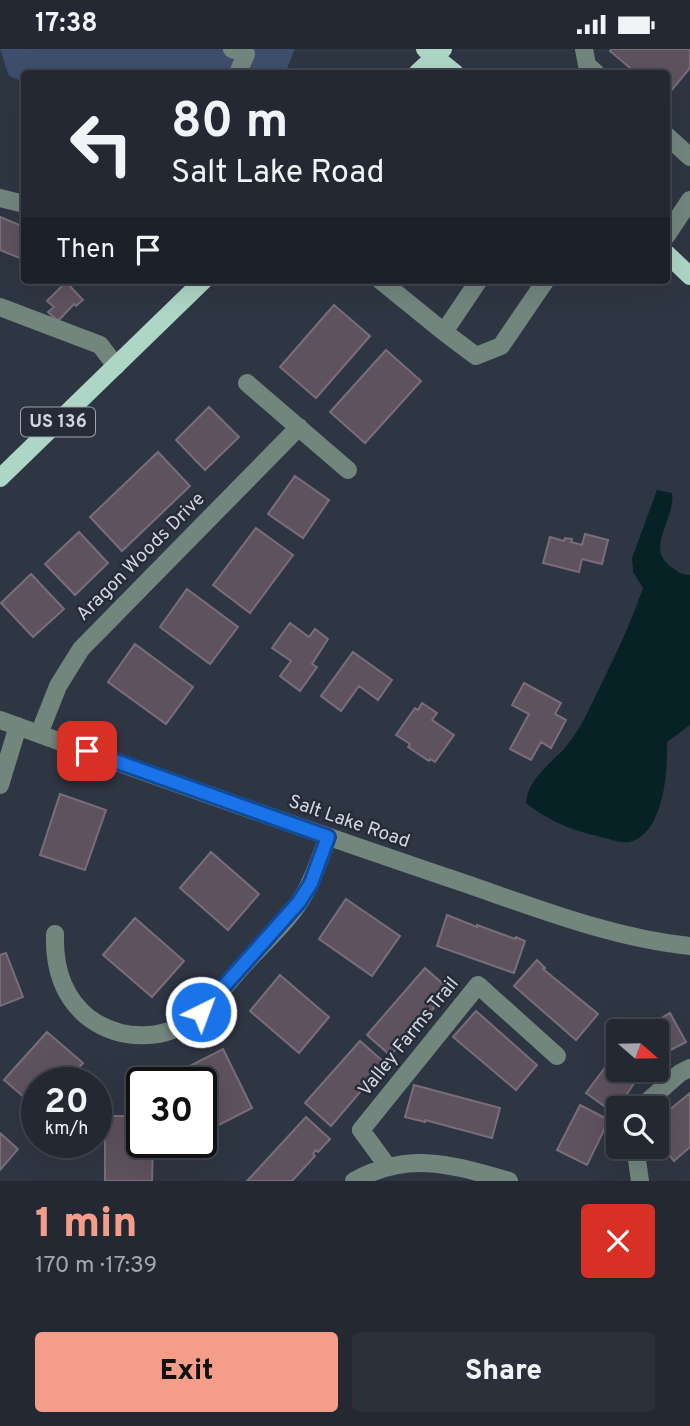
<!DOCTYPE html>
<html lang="en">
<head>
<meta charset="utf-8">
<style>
  :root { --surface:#232832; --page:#2b303a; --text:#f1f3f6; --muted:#a3a6ac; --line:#40444d; --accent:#f49e8a }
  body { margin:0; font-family:Overpass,sans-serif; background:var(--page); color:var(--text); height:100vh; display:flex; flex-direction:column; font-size:26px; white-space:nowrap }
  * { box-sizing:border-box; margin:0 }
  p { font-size:23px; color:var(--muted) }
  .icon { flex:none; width:38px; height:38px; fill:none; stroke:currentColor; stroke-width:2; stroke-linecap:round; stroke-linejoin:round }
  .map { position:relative; height:1132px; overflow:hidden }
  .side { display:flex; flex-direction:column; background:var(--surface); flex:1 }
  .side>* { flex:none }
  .guide { position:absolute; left:21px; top:21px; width:649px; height:214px; border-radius:7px; box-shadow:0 7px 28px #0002,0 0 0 2px var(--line); background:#232832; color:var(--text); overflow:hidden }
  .needle { width:46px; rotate:110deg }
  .buttons { position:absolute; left:606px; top:970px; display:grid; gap:14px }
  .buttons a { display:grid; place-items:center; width:63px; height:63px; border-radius:7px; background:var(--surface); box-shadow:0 7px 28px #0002,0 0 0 2px var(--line); font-size:35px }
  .speed { position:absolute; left:21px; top:1018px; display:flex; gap:14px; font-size:35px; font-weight:700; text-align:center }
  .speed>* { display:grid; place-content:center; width:91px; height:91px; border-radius:50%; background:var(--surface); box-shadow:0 7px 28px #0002,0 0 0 2px var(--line); line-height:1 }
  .speed small { font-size:18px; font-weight:400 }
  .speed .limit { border:4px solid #111; border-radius:10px; background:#fff; color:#111 }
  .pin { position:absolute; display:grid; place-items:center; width:60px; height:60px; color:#fff; margin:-30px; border-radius:14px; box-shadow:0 4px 10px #0006 }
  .me { position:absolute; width:77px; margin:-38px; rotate:42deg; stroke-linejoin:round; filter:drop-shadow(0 0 5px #0008) }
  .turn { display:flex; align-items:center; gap:24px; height:147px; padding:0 35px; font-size:32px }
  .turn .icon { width:91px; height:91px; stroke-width:2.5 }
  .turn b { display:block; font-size:49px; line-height:60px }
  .then { display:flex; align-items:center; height:66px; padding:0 35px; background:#0003; gap:14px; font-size:26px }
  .round { display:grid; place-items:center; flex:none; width:74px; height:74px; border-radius:7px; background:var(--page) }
  .summary { display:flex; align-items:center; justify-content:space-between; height:119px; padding:0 35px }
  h1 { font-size:42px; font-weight:800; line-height:52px; color:var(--accent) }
  .primary-button { display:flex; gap:14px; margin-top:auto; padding:14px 35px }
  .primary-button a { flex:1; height:80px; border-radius:7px; background:var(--accent); color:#111; font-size:28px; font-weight:800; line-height:80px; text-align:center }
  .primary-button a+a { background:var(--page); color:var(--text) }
  .status { display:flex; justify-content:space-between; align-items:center; height:49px; padding:0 35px; background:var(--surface); direction:ltr }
  .status svg { height:19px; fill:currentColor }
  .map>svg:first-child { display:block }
  .green { fill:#3f4e6d }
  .water { fill:#062224 }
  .building { fill:#5e525f; stroke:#7a6d7b; stroke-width:2 }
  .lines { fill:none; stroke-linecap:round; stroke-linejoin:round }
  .minor { stroke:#73867e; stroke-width:18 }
  .major { stroke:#aed6c6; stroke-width:18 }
  .route-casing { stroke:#114b97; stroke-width:18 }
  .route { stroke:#1a73e8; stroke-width:12 }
  .labels { text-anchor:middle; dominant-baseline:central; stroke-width:5; stroke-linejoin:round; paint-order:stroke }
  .shield { fill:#252c38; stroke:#9ea3ad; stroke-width:2 }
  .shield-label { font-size:18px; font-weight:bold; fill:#d2d6df }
  .street-label { font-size:19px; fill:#d2d6df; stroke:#252c38 }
</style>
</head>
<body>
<div class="status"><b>17:38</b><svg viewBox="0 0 49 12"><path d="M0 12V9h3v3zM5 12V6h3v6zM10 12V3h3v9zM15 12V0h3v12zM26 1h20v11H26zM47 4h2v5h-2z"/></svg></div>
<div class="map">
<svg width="690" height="1132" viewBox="0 0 690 1132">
  <rect width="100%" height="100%" fill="#2f3643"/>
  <path class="green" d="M0,0H295L285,24H24V33L9,27Z"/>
  <path class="water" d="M657,441L672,444C676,469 645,498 670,517C677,522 681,526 690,526V676L667,693C668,721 664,784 630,793C620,795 604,788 593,786C568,780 546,770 526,754C528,730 549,716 565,699C585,675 595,646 609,619C622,593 633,567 643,539L633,523L632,509Z"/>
  <path class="building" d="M612,0H690V19L670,43L667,40V24H636L610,2Z
    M0,168L24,178V203L22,210L0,201Z
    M66,233L83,251L76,257L74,255L58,272L48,263L54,258L47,252Z
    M334,256L370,287L316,349L280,318Z
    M386,301L421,332L365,394L330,363Z
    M209,358L239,388L205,421L176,391Z
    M158,403L190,437L122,502L90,468Z
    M295,427L329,451L303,489L268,465Z
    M256,479L293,506L250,564L213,536Z
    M79,483L108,514L75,546L45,515Z
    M585,485L608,491L602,515L582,510L579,523L543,514L550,488L564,492L565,489L572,490L571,493L582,496Z
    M31,525L64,560L33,588L1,554Z
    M187,540L238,578L210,615L160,578Z
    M290,574L309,588L315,580L328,590L312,615L317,618L300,642L280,627L291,612L272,599Z
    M135,595L193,638L166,675L108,633Z
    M353,603L392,631L378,651L359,637L341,662L321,647Z
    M524,634L561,654L555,665L566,671L551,699L541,693L531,711L510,700L529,665L512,656Z
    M422,654L437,664L432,671L454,686L435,713L430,710L429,712L408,698L410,695L396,686L415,659L418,661Z
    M60,745L106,761L85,821L40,806Z
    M211,803L259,845L228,881L180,839Z
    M346,850L400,887L372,927L319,890Z
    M447,866L477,878V876L515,890L516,888L525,892L514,924L437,897Z
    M135,869L184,912L152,948L103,906Z
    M6,904L23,948L0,957V906Z
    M537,911L545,919L543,920L598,965L576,991L514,937Z
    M425,919L450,941L438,955L436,954L433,958L434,959L407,989L406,988L401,992L391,1007L367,986Z
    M280,926L329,968L299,1004L250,962Z
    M476,962L537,1016L516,1041L453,988Z
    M670,964L686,993L669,1002L668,1000L656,1008V982H639Z
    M47,983L83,1014L65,1034H37V1059L4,1031Z
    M360,992L385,1014L331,1077L305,1054Z
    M223,1000L252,1059L209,1081L201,1065V1034H186L180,1022Z
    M615,1005L618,1007V1020H636L641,1024L614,1064L586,1044Z
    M414,1036L500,1059L492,1089L425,1071V1073L405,1068Z
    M690,1044V1098L674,1112L662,1097L655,1102L651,1097H656V1072Z
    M580,1056L609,1071L587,1116L557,1101Z
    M105,1067H142V1094H153L152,1132H105Z
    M306,1068L330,1090L318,1103L316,1101L313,1105L315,1107L292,1132H247Z
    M0,1084L18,1100L0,1121Z"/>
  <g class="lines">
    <path class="minor" d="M232,0L246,5L238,24
      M584,0L587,16L596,24
      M667,87L690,108
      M0,149L24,155
      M667,186L690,151
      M380,231L444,283
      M479,231L444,283L476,307L501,297L546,231
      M0,258L100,296L116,317
      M247,334L348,421
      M0,671C146,724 293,776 440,826C522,853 604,888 690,897
      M39,685L58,637L81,600L299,378
      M0,736L18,677
      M55,885C54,918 62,948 89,969C122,993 167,992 198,966C214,953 227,934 241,919C262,895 291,871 306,842C315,825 321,806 328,788
      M640,1059L680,1024L690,1019
      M635,1097L640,1132
      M388,1118L361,1081L478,936L557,1007
      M354,1132C409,1101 453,1116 509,1132"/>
    <path class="major" d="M425,0L455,24
      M417,24L443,0
      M667,205L690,227
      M0,429L204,231"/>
  </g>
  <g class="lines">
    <defs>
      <path id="route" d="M87,702L328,788L311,834L299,853L201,963"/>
    </defs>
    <use href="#route" class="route-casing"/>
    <use href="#route" class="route"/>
  </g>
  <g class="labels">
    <rect class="shield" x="21" y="358.5" width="74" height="29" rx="5"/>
    <g class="shield-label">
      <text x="58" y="373">US 136</text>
    </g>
    <g class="street-label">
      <text transform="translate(141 508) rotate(-45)">Aragon Woods Drive</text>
      <text transform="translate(349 773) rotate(19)">Salt Lake Road</text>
      <text transform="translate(409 988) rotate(-51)">Valley Farms Trail</text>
    </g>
  </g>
</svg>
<div class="buttons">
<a><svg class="needle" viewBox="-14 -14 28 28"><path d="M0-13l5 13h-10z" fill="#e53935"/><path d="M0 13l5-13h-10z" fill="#a3a6ac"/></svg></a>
<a><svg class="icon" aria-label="search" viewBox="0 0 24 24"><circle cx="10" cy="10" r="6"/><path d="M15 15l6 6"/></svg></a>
</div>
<div class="speed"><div>20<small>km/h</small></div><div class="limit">30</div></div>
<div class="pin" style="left:87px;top:702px;background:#d93025"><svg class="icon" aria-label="arrive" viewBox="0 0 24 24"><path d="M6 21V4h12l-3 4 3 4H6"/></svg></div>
<svg class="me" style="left:201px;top:963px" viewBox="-20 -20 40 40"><circle r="17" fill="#1a73e8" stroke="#fff" stroke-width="3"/><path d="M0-11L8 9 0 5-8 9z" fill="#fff"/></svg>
<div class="guide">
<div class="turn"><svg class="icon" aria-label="left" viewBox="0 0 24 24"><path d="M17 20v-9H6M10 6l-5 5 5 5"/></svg><div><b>80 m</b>Salt Lake Road</div></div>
<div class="then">Then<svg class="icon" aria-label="arrive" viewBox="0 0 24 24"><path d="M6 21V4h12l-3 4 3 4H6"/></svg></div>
</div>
</div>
<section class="side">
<div class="summary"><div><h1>1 min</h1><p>170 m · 17:39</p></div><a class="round" style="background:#d93025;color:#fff"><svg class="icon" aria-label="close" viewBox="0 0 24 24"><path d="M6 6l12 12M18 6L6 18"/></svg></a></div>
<div class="primary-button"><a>Exit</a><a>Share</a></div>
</section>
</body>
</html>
